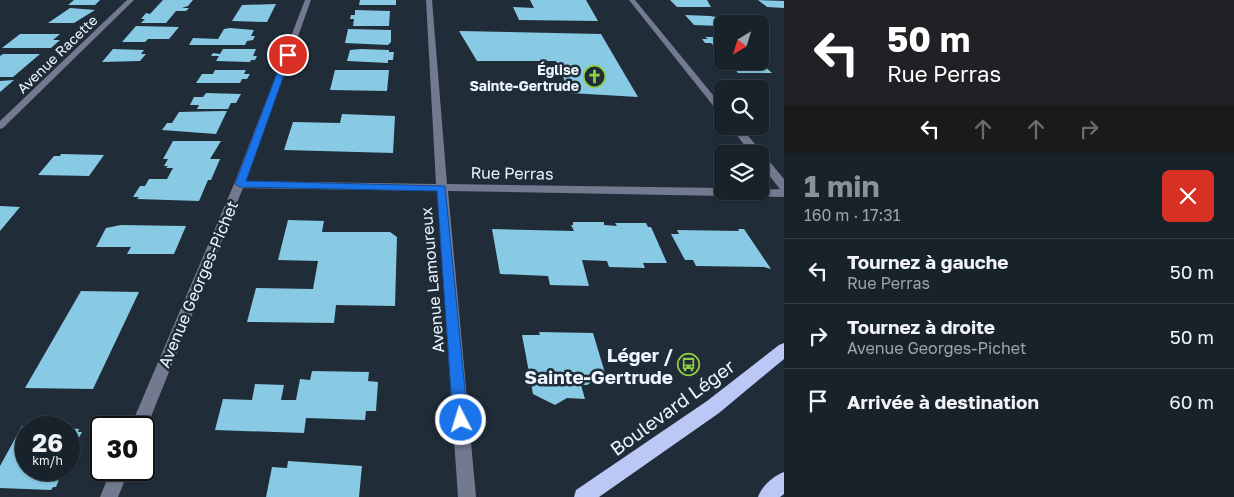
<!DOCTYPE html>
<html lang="fr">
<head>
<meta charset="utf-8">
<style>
  :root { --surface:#18222b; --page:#252f37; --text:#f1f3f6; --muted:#9fa4a9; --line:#363f47; --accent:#8c9099 }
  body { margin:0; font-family:"Golos Text",sans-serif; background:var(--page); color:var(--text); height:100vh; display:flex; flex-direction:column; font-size:19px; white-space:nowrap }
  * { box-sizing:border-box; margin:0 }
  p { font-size:16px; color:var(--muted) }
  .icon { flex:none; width:28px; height:28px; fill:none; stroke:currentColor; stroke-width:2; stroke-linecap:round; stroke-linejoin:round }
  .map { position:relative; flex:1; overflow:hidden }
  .side { display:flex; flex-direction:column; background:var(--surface); width:450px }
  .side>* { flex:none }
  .top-card { background:#202124; color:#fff; overflow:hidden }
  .needle { width:32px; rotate:218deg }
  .controls { position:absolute; left:714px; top:15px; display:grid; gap:10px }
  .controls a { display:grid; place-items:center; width:55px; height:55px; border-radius:8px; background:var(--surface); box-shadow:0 1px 4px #0004,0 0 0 1px var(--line); font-size:25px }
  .speed { position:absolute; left:15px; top:416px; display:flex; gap:10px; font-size:25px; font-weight:700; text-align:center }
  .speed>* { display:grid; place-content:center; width:65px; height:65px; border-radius:50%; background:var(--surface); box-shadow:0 1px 4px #0004,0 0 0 1px var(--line); line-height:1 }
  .speed small { font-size:12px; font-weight:400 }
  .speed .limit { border:2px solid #111; border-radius:8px; background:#fff; color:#111 }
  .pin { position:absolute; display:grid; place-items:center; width:42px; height:42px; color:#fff; margin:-21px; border:2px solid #fff; border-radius:50%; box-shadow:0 1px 5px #0007 }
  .me { position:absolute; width:55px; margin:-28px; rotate:355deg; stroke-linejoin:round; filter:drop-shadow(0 0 4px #0008) }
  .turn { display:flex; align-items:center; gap:18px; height:105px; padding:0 20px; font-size:22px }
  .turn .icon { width:65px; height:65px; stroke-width:2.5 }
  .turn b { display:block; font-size:35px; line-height:42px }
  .lanes { display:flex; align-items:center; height:48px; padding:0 20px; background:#0003; justify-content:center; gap:25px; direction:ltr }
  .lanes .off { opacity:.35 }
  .round { display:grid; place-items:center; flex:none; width:52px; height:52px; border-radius:8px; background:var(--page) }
  .head { display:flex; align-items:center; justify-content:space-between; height:85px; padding:0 20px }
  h1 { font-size:30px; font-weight:700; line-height:38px; color:var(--accent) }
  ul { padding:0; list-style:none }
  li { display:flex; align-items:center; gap:15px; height:65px; padding:0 20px; border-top:1px solid var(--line) }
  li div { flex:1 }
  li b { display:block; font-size:19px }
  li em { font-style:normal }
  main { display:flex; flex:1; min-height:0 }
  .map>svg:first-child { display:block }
  .building { fill:#88c9e4 }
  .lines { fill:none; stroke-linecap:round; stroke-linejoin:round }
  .minor { fill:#73798f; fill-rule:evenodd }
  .major { fill:#bbc7f4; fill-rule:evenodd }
  .route { fill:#1a73e8; stroke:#114b97 }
  .labels { text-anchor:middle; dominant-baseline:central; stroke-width:5; stroke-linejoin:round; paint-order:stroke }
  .far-street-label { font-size:14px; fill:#edf5fe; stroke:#202d39 }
  .far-poi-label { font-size:14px; font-weight:bold; fill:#edf5fe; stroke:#202d39; text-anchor:end }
  .street-label { font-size:16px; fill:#edf5fe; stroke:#202d39 }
  .near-poi-label { font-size:19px; font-weight:bold; fill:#edf5fe; stroke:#202d39; text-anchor:end }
  .near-street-label { font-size:19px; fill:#edf5fe; stroke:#202d39 }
</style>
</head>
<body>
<main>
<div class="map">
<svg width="784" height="497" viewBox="0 0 784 497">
  <rect width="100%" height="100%" fill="#202d39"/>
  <path class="building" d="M74,0H100L95,5H68Z
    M163,0H193L188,6L182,8H189L186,11H176L166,23H141L145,19H141L146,13L150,14Z
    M360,0H396V5H359Z
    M530,0H586L598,21L519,20L513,7L534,8Z
    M670,0H707L711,7H677Z
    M758,0L784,1V8L767,7Z
    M276,4L267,22L232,21L242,5Z
    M70,8L95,10L74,23H48Z
    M355,10L390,11L389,26H353L354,19H350L351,15H355Z
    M685,15L710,16L716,17L723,24L718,23L720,26L694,25Z
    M136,26L179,27L169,39H148L145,42H122Z
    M230,28L254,30L251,36H255L253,40L247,41L245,45H189L193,38L218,39L224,29Z
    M348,29L391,30V42L388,45L345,43Z
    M459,31L601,34L638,97L570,93L556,61H477Z
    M20,34H60L53,40H60L51,48H2Z
    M705,37H722V46H714L711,43H705L702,39H708Z
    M113,49L144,50L141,54H146L140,61L102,62Z
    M223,49H256L253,56H257L255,60H251L250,62L216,61L219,56H211L213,53L220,54Z
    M361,49L389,50V52H394L393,60H388V63L347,61L350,50Z
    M3,54H40L13,77H0V56Z
    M760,56L769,65H763L772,73H738L728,61H760Z
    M215,70H246L244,74H250L247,79H242L240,83H196L202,74H213Z
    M335,70H389L387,91L330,90Z
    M14,80L0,92V81Z
    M206,93L241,94L236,103H231L228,109H197L199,105H190L194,97H203Z
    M222,111H227L216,134L162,130L167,123H172L179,112Z
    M342,114L395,116L393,153L284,150L293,122L340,123Z
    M173,141H221L210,159H220L211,180H208L199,201L137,199L139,197H133L140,186H145L149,179H167L173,168H166L168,166H164L168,159H163Z
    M61,154L104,155L89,176L38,175L54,156H60Z
    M0,206L20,207L0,231Z
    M288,220L324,221L322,232H390L397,237L395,306L336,305L334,323L247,322L256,288L313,289L318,261L278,260Z
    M573,222H604V225L617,226L615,223H646L648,227H651L667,263H643L645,268L609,267L607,261L582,260L589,286L550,285L548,276L500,274L492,229L574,231L571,225H573Z
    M121,225L186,226L174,254H127L131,247H96L106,228Z
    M738,229H744L771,269L764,267L696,266L693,260H685L671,234H679L677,230L739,231Z
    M81,291L139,292L93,389L25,388Z
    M539,332L593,333L605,373L587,385H581L585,399L567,398L555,405L533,394L522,335H540Z
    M312,371L369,372L368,381L378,382L376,411H366L365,420L306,418L304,433L215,430L223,399L252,400L255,384L284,385L281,400H296L300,379L310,380Z
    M22,426H26V470H63L56,487H53L51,490L0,488V466Z
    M69,428L79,429L78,432H82L74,447L80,448L69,471Z
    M288,461L362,466L359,497H266L272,467L287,468Z"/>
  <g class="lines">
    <path class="minor" d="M127,0H134L3,128L0,129V121Z
      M305,0H311L246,181L436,184L426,0H432L447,184L722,188V191L783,189H780L760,164V154H751L730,126H740L784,179V197L448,191L476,497H458L437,191L243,188L144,434V428H130L234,184Z
      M629,0H635L722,106V114L719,113Z
      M111,470H129L118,497H100Z"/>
    <path class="major" d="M784,343V359L719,413L599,497H574L576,490L707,401L779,345Z
      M784,472V494L780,497H758C762,486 773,476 784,472Z"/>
  </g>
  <path class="route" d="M288,53L291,55L246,181L445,186L468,420L466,425L461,427L456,425L453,420L437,191L240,187L235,184L284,55Z"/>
  <defs>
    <symbol id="church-ring" viewBox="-11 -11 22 22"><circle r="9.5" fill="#202d39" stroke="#8fcd42" stroke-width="1.5"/><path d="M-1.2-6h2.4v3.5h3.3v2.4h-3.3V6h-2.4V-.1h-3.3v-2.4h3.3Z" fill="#8fcd42"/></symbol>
    <symbol id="bus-ring" viewBox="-11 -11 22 22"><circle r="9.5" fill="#202d39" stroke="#8fcd42" stroke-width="1.5"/><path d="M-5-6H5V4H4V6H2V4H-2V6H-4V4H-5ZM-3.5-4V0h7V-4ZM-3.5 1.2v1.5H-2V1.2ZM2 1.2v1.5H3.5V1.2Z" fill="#8fcd42"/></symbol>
  </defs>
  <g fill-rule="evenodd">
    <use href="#church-ring" x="582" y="64" width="25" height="25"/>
    <use href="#bus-ring" x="676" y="352" width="25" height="25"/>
  </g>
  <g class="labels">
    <g class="far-street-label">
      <text transform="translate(57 54) rotate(-44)">Avenue Racette</text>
    </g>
    <g class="far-poi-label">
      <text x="579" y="69">Église<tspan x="579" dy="16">Sainte-Gertrude</tspan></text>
    </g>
    <g class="street-label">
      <text transform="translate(512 173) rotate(1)">Rue Perras</text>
      <text transform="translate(432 280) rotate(-95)">Avenue Lamoureux</text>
      <text transform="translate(198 284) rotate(-67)">Avenue Georges-Pichet</text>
    </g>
    <g class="near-poi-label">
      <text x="673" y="354">Léger /<tspan x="673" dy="22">Sainte-Gertrude</tspan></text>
    </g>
    <g class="near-street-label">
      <text transform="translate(672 407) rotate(-36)">Boulevard Léger</text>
    </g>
  </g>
</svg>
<div class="controls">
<a><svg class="needle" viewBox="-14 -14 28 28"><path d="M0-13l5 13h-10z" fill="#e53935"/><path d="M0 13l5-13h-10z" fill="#9fa4a9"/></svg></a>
<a><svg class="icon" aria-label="search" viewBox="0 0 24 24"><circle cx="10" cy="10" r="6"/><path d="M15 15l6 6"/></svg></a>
<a><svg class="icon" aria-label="layers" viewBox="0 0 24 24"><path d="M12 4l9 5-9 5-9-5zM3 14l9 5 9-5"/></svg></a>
</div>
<div class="speed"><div>26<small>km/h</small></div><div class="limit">30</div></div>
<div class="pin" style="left:288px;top:55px;background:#d93025"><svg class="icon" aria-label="arrive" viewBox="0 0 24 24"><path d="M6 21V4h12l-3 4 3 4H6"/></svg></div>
<svg class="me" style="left:461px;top:420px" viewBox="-20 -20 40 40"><circle r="17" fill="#1a73e8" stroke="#fff" stroke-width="3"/><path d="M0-11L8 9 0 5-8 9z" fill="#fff"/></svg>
</div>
<section class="side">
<div class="top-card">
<div class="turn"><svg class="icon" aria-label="left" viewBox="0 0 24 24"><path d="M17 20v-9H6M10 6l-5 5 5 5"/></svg><div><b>50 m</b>Rue Perras</div></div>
<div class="lanes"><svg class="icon" aria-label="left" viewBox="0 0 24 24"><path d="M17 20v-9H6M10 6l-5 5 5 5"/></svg><svg class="icon off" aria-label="ahead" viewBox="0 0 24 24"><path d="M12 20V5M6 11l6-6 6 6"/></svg><svg class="icon off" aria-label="ahead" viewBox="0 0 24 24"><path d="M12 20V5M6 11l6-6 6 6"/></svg><svg class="icon off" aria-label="right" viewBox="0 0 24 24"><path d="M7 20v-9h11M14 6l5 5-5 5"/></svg></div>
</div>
<div class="head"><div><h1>1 min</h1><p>160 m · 17:31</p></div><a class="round" style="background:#d93025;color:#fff"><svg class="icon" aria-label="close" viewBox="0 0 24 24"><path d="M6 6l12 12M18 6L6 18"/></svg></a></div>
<ul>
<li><svg class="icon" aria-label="left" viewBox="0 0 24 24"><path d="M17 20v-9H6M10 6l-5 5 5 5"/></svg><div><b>Tournez à gauche</b><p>Rue Perras</p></div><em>50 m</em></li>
<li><svg class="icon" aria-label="right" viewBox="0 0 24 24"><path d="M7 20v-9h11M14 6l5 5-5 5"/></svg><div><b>Tournez à droite</b><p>Avenue Georges-Pichet</p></div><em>50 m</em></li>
<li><svg class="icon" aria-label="arrive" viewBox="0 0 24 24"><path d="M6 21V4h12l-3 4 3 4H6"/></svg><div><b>Arrivée à destination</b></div><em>60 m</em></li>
</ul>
</section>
</main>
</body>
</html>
